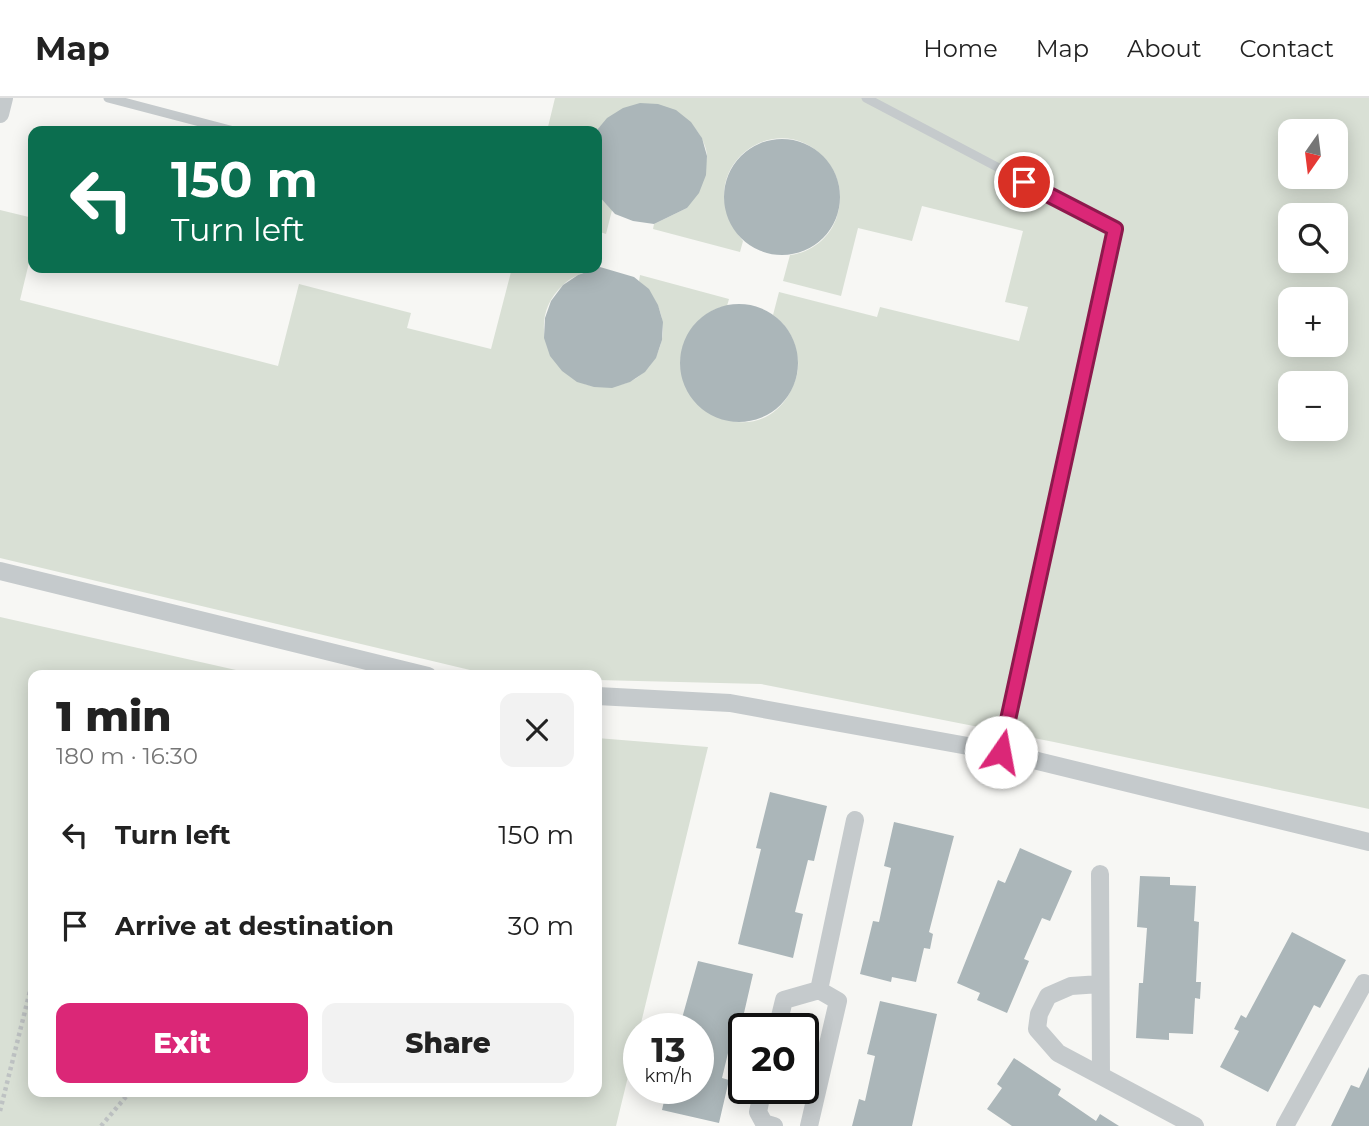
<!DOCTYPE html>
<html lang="en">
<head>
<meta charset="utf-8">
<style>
  :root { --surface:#fff; --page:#f2f2f2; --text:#222; --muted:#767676; --line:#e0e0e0; --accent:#db2777 }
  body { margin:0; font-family:Montserrat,sans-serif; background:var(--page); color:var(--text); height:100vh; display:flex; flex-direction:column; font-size:26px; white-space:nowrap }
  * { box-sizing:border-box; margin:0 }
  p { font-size:23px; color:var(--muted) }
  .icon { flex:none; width:38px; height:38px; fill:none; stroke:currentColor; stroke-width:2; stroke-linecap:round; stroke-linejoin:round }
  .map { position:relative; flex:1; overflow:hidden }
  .panel { position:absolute; left:28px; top:572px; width:574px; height:427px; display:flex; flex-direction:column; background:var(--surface); border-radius:14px; box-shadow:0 4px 18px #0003 }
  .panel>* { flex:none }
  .banner { position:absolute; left:28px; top:28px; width:574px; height:147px; border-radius:14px; box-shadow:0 4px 18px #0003; background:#0b6e4f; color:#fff; overflow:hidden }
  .needle { width:46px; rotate:194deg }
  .buttons { position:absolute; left:1278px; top:21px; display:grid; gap:14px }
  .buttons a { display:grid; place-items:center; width:70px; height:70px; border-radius:14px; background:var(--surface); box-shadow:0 4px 18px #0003; font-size:35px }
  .speed { position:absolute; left:623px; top:915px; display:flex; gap:14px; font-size:35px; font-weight:700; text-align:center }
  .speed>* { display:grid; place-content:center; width:91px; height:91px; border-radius:50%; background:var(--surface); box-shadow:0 4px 18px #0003; line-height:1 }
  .speed small { font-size:18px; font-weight:400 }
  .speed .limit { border:4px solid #111; border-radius:10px; background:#fff; color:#111 }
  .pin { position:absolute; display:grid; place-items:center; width:60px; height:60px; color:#fff; margin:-30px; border:4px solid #fff; border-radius:50%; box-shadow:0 2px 7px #0007 }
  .me { position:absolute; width:77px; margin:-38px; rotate:12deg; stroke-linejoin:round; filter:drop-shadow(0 0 5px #0008) }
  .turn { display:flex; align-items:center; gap:24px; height:147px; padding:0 28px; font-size:32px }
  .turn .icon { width:91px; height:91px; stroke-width:2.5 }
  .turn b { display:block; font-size:49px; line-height:60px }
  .round { display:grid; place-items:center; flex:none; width:74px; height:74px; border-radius:14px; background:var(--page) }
  .summary { display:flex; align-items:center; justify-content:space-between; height:119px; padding:0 28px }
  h1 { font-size:42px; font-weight:800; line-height:52px }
  .primary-button { display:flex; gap:14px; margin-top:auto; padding:14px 28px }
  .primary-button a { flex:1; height:80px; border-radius:14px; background:var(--accent); color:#fff; font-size:28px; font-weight:800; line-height:80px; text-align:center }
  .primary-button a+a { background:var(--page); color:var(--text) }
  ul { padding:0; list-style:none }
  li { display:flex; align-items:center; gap:21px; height:91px; padding:0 28px }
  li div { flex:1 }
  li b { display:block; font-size:26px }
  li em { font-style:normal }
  header { display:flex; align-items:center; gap:42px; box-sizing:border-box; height:98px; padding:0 35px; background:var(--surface); border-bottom:2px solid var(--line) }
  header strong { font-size:33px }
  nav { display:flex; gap:38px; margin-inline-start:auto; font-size:24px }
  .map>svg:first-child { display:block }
  .green { fill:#d9e0d5; fill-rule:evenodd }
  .building { fill:#abb6b9 }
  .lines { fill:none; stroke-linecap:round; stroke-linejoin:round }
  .path { stroke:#bec2c3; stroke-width:4.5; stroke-dasharray:3.5 3.5; stroke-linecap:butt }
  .lane { stroke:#c5cacc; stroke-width:9 }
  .street { stroke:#c5cacc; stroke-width:18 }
  .route-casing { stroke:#8e194d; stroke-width:18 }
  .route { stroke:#db2777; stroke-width:12 }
</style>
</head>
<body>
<header>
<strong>Map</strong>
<nav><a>Home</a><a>Map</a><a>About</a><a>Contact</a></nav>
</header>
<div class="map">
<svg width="1369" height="1028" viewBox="0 0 1369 1028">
  <rect width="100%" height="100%" fill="#f7f7f4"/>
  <path class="green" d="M555,0H1369V711L1054,644L761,586L597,582V578L491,577L0,460V112L33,120V148L20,202L278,268L299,186L411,215L407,230L491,251L512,170H597C585,174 572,178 563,187C516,230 563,305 623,286C642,281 656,264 661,245C668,221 656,198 639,183L640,177L729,201L727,208C712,210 696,222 689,235C651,301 749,360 788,298C794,287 799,276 798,263C796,244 789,228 773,217L779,194L877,219L880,209L1019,243L1028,209L1005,204L1023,133L922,108L912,143L858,130L841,198L783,183L790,157C811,155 831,139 837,118C843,99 840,79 827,63C778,3 684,73 743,143L740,154L653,131L654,126L687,110C692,98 706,70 707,58C707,51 702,39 697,33C670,0 624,0 596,33H547ZM1290,33H1335V79H1290ZM1290,117H1335V163H1290ZM1290,201H1335V247H1290ZM1290,285H1335V331H1290Z
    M597,96L612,112L606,136L597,133Z
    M0,519L258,577L33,578V994H597V640L708,649L616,1028H0Z"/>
  <path class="building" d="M640,5L658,6L676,12L691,24L702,40L707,58L706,77L699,95L687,110L654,126L633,123L615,116L597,96V32L607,20L623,10Z
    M724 99a58 58 0 1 1 116 0a58 58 0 1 1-116 0Z
    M600,169L634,179L649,191L658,207L663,224L662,242L656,260L645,274L630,284L612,290L594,289L577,284L562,273L550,258L544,240L545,220L551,203L563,187L578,177Z
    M680 265a59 59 0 1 1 118 0a59 59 0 1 1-118 0Z
    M770,694L827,708L814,763L808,762L795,814L803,816L793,860L738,846L761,751L756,750Z
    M894,724L954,738L929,834L933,836L930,851L924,850L916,884L892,879L891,884L860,876L873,823L879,824L891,770L884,768Z
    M1020,750L1072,773L1050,823L1042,820L1024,861L1029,863L1007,915L977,902L980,895L957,885L998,782L1005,785Z
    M1140,778L1170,779V787L1196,788L1194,823L1199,824L1196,884H1201L1200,901L1195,900L1193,936L1169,935V942L1136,940L1139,885H1143L1147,830L1137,829Z
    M1292,834L1346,862L1320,910L1314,907L1268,994L1220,969L1239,933L1234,931L1241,917L1246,920Z
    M698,863L753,876L741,928L735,926L722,980L729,982L719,1025L662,1012L667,990H698V931H679Z
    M880,903L937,916L912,1028H852L859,1001L865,1003L875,958L867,956Z
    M1014,960L1061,991L1058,997L1096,1023L1100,1016L1119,1028H1012L987,1011L1002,990L997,986Z
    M1369,969V1028H1331L1351,987L1359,990Z"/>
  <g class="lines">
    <path class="path" d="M0,1013L33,881
      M101,1028L130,994"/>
    <path class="lane" d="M108,0L234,33
      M866,0L1115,131L1001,654"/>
    <path class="street" d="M0,16L4,0
      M0,473L428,578
      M597,598L730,605L1001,654L1369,744
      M1100,776L1101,977
      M1100,886L1071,888L1048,898L1039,916L1037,931L1058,955L1195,1028
      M819,892L855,722
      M777,931L784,902L819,892L838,903L809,1028
      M763,990L758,1014L764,1025L774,1028
      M1285,1028L1364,885"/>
  </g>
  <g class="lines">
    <defs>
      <path id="route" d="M1001,654L1115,131L1024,84"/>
    </defs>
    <use href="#route" class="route-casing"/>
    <use href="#route" class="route"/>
  </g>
</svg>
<div class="buttons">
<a><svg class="needle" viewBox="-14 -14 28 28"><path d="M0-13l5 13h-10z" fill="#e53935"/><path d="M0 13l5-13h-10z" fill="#767676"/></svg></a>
<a><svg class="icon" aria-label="search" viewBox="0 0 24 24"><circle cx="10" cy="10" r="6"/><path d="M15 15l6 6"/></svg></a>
<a>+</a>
<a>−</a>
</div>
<div class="speed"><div>13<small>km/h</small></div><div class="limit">20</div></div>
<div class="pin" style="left:1024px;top:84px;background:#d93025"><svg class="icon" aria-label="arrive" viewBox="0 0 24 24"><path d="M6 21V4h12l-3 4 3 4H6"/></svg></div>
<svg class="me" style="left:1001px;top:654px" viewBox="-20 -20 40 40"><circle r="19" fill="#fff"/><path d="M0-13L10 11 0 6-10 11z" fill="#db2777"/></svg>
<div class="banner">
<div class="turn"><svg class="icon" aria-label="left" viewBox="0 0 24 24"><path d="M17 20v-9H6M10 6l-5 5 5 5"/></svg><div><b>150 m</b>Turn left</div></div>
</div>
<section class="panel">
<div class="summary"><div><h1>1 min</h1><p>180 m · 16:30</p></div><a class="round"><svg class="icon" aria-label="close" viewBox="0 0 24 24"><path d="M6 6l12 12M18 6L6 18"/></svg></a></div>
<ul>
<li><svg class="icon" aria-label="left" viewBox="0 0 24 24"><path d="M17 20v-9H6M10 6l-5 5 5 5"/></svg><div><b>Turn left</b></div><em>150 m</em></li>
<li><svg class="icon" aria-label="arrive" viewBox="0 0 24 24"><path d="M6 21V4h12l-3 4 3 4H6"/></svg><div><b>Arrive at destination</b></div><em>30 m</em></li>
</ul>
<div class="primary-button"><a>Exit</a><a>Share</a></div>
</section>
</div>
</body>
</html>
